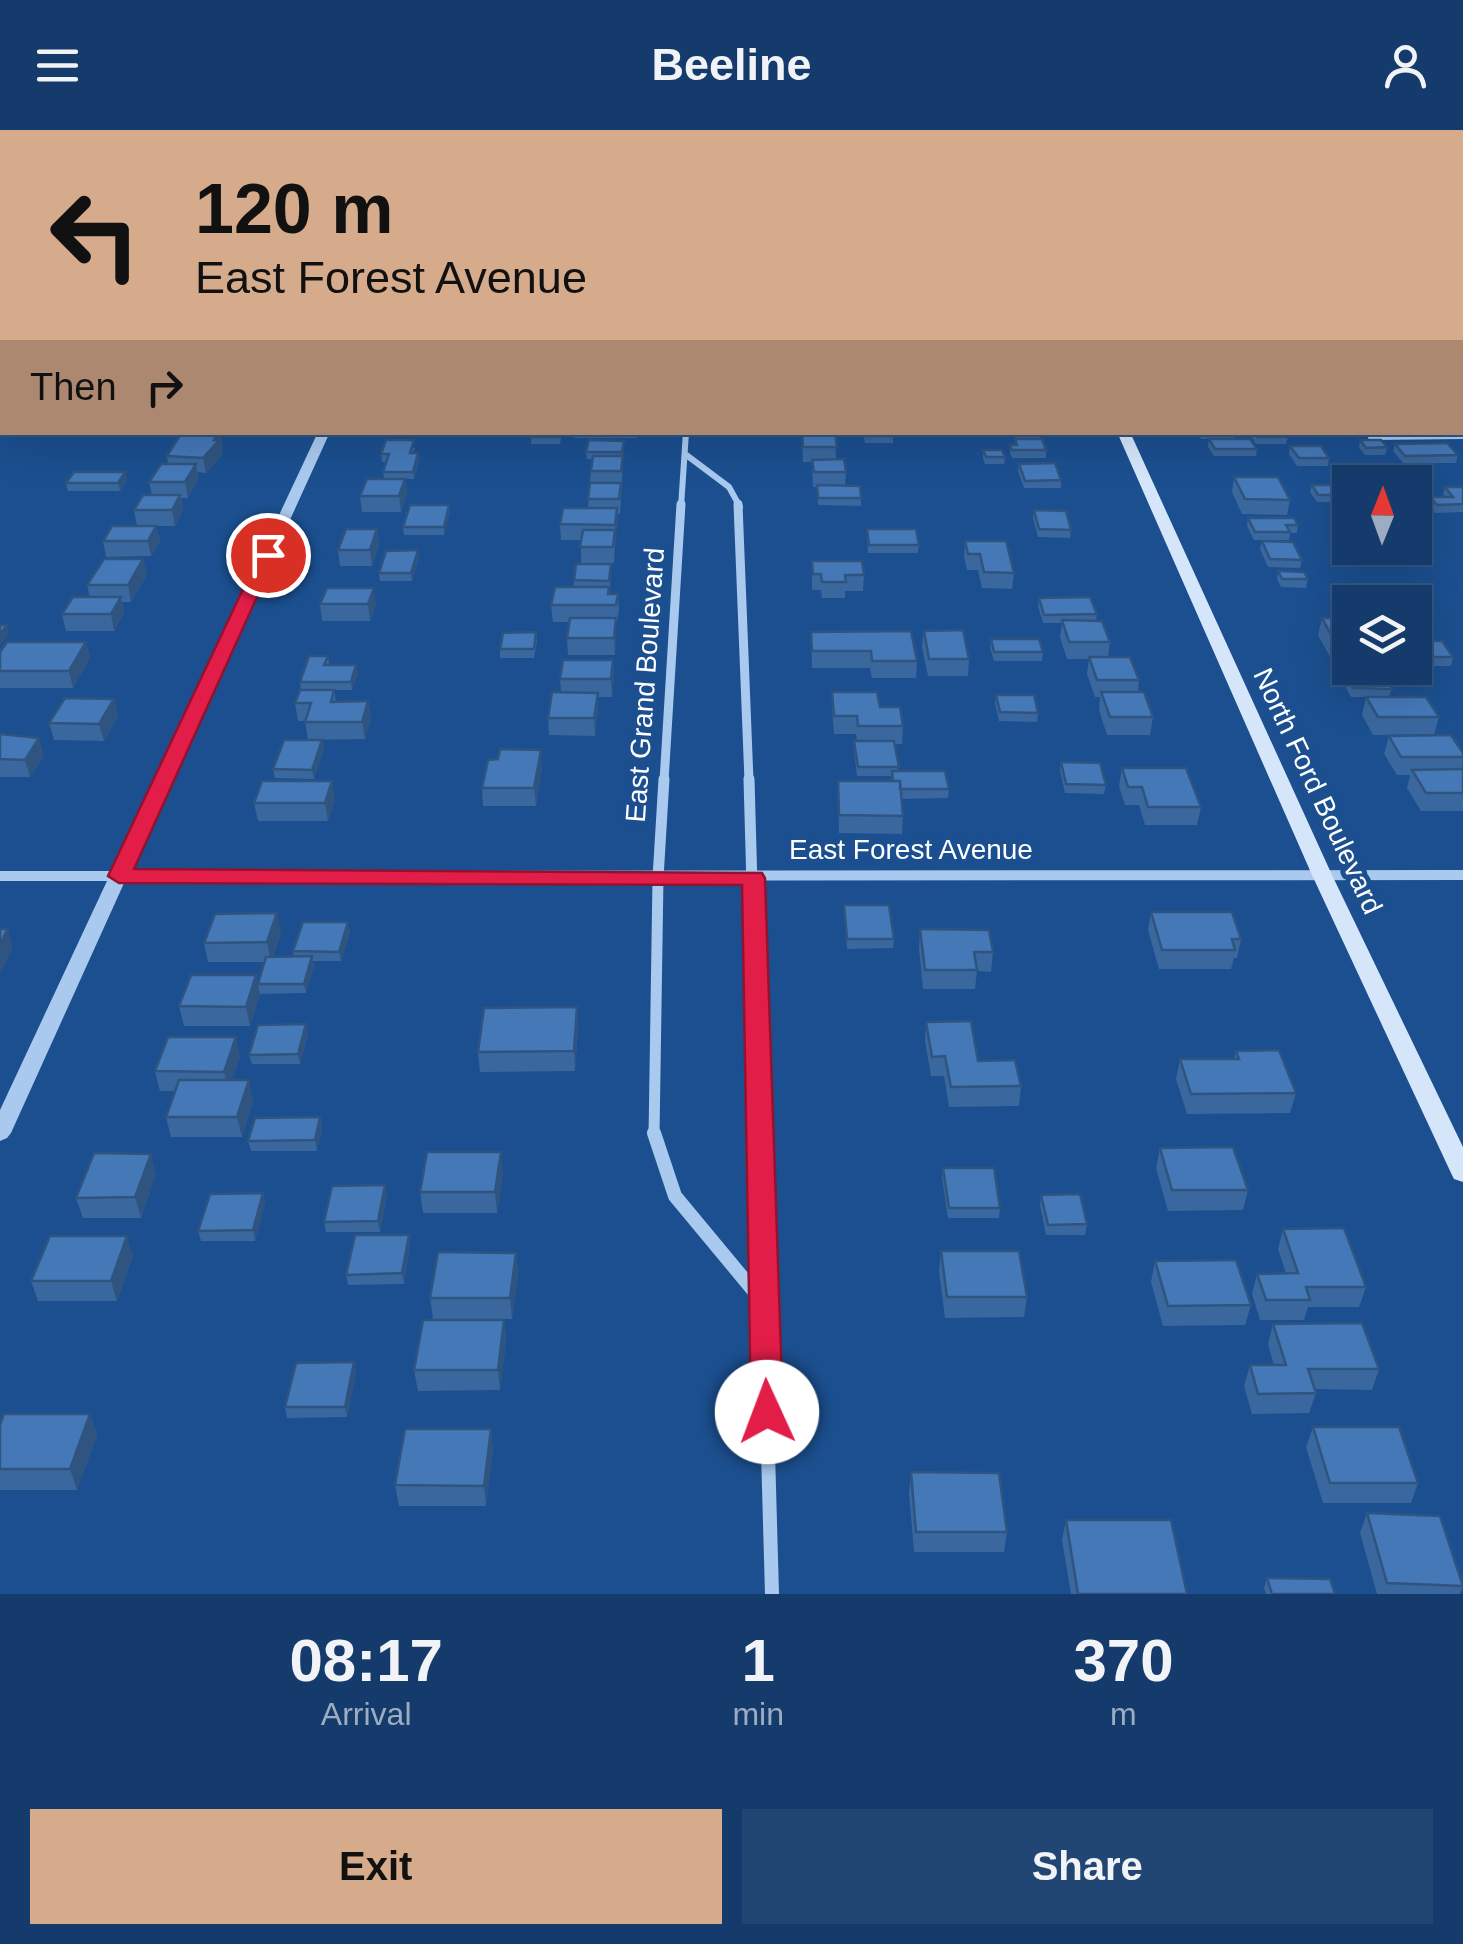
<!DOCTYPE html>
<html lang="en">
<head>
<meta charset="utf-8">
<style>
	:root { --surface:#143b6b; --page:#214673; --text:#f1f3f6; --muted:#9dadc1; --line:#33557e; --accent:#d6ab8b }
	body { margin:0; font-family:Arial,sans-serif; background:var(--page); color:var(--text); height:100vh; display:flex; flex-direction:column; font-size:38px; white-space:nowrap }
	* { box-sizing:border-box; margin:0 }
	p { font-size:32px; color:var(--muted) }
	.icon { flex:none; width:55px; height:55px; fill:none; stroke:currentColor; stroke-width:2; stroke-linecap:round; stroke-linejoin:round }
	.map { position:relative; height:1464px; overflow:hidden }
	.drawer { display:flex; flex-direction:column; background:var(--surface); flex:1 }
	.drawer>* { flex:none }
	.banner { position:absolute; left:0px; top:0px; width:1465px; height:305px; box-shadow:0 10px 40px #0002,0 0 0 2px var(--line); background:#d6ab8b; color:#111; overflow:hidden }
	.needle { width:65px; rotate:1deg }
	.tools { position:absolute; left:1332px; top:335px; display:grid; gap:20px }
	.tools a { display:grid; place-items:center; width:100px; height:100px; border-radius:0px; background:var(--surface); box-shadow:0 10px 40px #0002,0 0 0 2px var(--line); font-size:50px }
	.pin { position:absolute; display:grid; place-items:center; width:85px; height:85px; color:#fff; margin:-42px; border:5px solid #fff; border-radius:50%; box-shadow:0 2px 10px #0007 }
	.me { position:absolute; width:110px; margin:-55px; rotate:358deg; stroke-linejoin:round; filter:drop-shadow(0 0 8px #0008) }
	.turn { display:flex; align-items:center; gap:35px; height:210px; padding:0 30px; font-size:45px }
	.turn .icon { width:130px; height:130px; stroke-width:2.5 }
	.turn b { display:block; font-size:70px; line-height:85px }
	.then { display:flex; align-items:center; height:95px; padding:0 30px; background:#0003; gap:20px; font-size:38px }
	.eta { display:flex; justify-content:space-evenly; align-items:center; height:170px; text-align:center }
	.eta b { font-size:60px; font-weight:700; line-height:70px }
	.primary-button { display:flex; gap:20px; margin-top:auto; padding:20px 30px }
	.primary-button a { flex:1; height:115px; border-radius:0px; background:var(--accent); color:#111; font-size:40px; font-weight:700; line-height:115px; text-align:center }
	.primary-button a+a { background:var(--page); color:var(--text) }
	header { display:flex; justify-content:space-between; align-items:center; height:130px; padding:0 30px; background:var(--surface); font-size:45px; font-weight:700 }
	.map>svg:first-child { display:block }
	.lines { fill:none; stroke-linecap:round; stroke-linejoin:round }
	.minor-far3 { stroke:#a9c9ee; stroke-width:6 }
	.minor-far2 { stroke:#a9c9ee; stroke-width:9 }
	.minor-far1 { stroke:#a9c9ee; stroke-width:11 }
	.minor { stroke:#a9c9ee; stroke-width:14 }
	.tertiary { fill:#a9c9ee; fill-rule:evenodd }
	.secondary { fill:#d6e6fa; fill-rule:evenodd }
	.wall { fill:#3a679d }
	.shaded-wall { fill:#305480 }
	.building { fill:#4478b7; stroke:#305480; stroke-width:2.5 }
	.route { fill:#e11d48; stroke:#92132f; stroke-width:2.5 }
	.labels { text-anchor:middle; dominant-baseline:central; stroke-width:10; stroke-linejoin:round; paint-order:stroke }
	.street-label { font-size:28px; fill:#fff; stroke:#1b4f8f }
</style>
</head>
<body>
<header><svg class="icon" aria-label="menu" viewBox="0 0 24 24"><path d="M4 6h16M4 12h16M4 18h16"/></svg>Beeline<svg class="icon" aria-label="person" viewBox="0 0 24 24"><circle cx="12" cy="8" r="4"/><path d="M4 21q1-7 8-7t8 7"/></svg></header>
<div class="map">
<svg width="1463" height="1464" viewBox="0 0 1463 1464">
	<rect width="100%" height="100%" fill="#1b4f8f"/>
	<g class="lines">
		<path class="minor-far3" d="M1371 307 1463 306
			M685 324 729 357 740 377
			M681 377 686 302"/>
		<path class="minor-far2" d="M738 374 749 651
			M664 651 681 374"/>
		<path class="minor-far1" d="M749 649 759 1006
			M654 1006 658 748 664 649"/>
		<path class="minor" d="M654 1003 675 1066 763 1172
			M759 1003 772 1464"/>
		<path class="tertiary" d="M318 302H330L130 741 1463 740V750L125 751 11 1003 7 1008 0 1011V980L107 751H0V741H112Z"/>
		<path class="secondary" d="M990 0H998L999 2H991Z
			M0 84H2V90H0Z
			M1462 84H1463V90H1462Z
			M1117 302H1130L1332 745 1463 1017V1052L1454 1049 1451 1043 1312 745Z"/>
	</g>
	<path class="wall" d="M165 0H196L194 2H166Z
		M1086 0H1463V25L1462 2H1087Z
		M532 302H562L560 314H531Z
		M574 302H637V308H574Z
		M794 302H839V307H835L836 329 846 342 845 355 861 368V376L818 375V357H813L812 332H803L802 307H795Z
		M863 302H893V313H865Z
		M1014 302H1040V309L1046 320V328H1012L1010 322V315H1015Z
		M1198 302H1235L1234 309H1201Z
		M1285 302 1288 307 1286 314H1256L1249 303Z
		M223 304 221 307 222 325 206 343 197 342 198 349 188 368H181L183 380 175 396H137L134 380 152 365 149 352 168 334 167 326Z
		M1209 309 1257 319 1256 326H1214L1208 317Z
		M1360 310 1387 317 1385 325H1365L1359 317Z
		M624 311 621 368 620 384H617L614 433H581V410H561L560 394 588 378 592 329H587L586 322Z
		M1395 314 1458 325 1456 333H1403L1393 321Z
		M1290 316 1329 328 1328 336H1297L1289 324Z
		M415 318 413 323H418L419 331 414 349H405L407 364 401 382H362L360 366 384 349 383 342 386 332H382L381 324Z
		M983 320 1005 327 1004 334H985L983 328Z
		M1019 334 1061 350V358H1024L1018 341Z
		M1234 347 1290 370 1287 385 1242 384 1232 362Z
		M127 350 120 361H68L66 353Z
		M1312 355 1344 365 1343 372H1317L1310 362Z
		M1445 357H1463V382L1435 383 1429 375 1430 367H1445L1443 365Z
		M1034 380 1071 400 1070 408 1038 407 1033 388Z
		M450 382 444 405H404L403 397Z
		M1248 388 1298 395 1297 403H1290L1289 410H1254L1247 396Z
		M156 396 160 412 151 426 106 427 103 411Z
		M377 399 379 415 372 436H340L338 420Z
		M867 399 919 415 918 423H868Z
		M965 411 1014 443 1012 459 982 458 978 440H967L964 427Z
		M1262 411 1302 430 1300 438 1268 437 1260 419Z
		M419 428 412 451H380L379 443Z
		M143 429 147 445 131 472H122L124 484 114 501H66L62 484 90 467 87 455Z
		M812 431 864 445 863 461H845V468H822L821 460H812Z
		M611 434 610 464H618L619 480 617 492H616L615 525H568L567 508 570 492H553L551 475 574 457V450Z
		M1278 441 1308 449 1306 458 1281 457 1277 449Z
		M1039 468 1097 484 1096 491 1110 512 1108 527 1139 550 1138 562 1153 587 1150 605H1107L1099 580 1100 567H1095L1087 544 1089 529H1067L1060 507 1062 493H1043L1038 476Z
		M320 474H376L370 491H322Z
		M1322 488H1350V534H1334L1318 505Z
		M924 501 969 529 968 546H928L922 517Z
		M536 502 537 511 534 528H500V519Z
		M811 502 917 531 916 548H872L870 538H812Z
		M991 509 1043 522 1042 531H994L990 518Z
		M1415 510 1453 527 1451 536H1419L1415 529Z
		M86 512 90 528 73 558H0V522Z
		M328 526 329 535H356L358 543 352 560H334L336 572 368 571 371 589 365 609 308 610 305 591H298L295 573 301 560 300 552Z
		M613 530 614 547 612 567H598V580L595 606 549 605 548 588 561 562 560 549Z
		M1341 536 1392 559 1389 567 1439 587 1434 604 1373 605 1362 585 1366 567H1376H1351L1339 545Z
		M832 562 880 577 903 596 902 614H895L898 641 949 659 948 668 901 669 903 686 902 704 839 703 838 651H891V646H857L854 620V611H857L856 604H834L832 579Z
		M996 565 1038 583 1037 592 999 591 995 573Z
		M114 569 118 586 104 611 54 610 49 593Z
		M0 604 44 626 30 647H0Z
		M1389 606 1463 623 1462 639H1463V681H1421L1407 658 1410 645H1397L1384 624Z
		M322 610 324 619 314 649 275 648 273 639Z
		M1061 632 1106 655 1104 664 1065 663 1060 641Z
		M542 637 536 676H483L482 658Z
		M1122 638 1201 677 1197 695H1145L1139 675H1125L1119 656Z
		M335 669 328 691H258L254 673Z
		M844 775 894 809 893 818 847 819Z
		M1151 782 1241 809 1237 828H1234L1231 839H1159L1148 800Z
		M920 799 993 822 991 842 977 841 975 859H923L919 818Z
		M281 802 273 827H294L293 821 350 802 341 831H313L314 836 306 863 260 864 250 896H184L179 876 256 845 258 853 265 832H208L204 813Z
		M577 877 578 897 575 941 480 942 478 922Z
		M926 892 978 931 1021 956 1019 976 949 977 944 946H931L925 911Z
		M306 894 308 904 300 934H252L249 925Z
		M1236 921 1296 963 1290 983 1187 984 1176 949 1180 929H1234Z
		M240 926 232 950 253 970 242 1007H171L166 987 175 961H160L155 941Z
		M320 987 322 997 317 1021H251L248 1011Z
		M1160 1018 1248 1060 1243 1080 1168 1081 1156 1038Z
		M943 1038 1000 1078 999 1088H948L942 1048Z
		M503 1042 497 1083H423L420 1062Z
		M156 1044 141 1088H83L76 1068Z
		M263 1063 265 1073 255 1111H201L198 1101Z
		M387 1065 380 1102H326L324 1092Z
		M1041 1065 1087 1094 1085 1105H1046L1040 1075Z
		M1283 1099 1366 1157 1359 1177H1308L1304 1190H1260L1252 1164 1257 1144 1286 1143 1278 1119Z
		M410 1115 404 1154 348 1155 346 1145Z
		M941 1121 1027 1167 1024 1187 945 1188 939 1141Z
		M516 1123 518 1143 512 1189H433L430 1168Z
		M133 1126 117 1171H38L31 1151Z
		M1155 1131 1251 1175 1245 1195 1163 1196 1151 1152Z
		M504 1190 506 1210 500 1260 418 1261 414 1240Z
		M1273 1194 1379 1239 1372 1260 1314 1259 1316 1263 1309 1283 1252 1284 1244 1256 1250 1235H1274L1268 1214Z
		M354 1232 356 1242 347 1287 287 1288 285 1277Z
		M90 1284 97 1305 77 1360H0V1295Z
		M1313 1297 1418 1353 1411 1373H1323L1306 1317Z
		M493 1319 486 1376H399L395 1355Z
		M911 1342 1007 1402 1004 1422H914L909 1363Z
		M1367 1383 1463 1455 1460 1464H1377L1360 1403Z
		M1066 1390 1187 1464H1071L1062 1410Z
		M1267 1448 1335 1464H1266L1264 1458Z"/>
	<path class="shaded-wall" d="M213 302H223L221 307 222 325 206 343 203 328Z
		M624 311V318L622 356V322Z
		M418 323 419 331 414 349 413 342Z
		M196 334 198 349 188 368 185 352Z
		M125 342 127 350 120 361 118 353Z
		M405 349 407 364 401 382 399 366Z
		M180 365 183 380 175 396 172 380Z
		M449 375 450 382 444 405V397Z
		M617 378 618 393 615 410V395Z
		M156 396 160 412 151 426 148 411Z
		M377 399 379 415 372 436 370 420Z
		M418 420 419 428 412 451 411 443Z
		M143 429 147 445 131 472 128 455Z
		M374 458 376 474 370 491 368 474Z
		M121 467 124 484 114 501 111 484Z
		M616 488V504L615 525 614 508Z
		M7 495 9 503 0 516V504Z
		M86 512 90 528 73 558 69 541Z
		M613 530 614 547 612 567 611 549Z
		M356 535 358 543 352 560 351 552Z
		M598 563V580L595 606 594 588Z
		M114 569 118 586 104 611 99 594Z
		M368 571 371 589 365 609 362 592Z
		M39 608 44 626 30 647 25 630Z
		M322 610 324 619 314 649 312 640Z
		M541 620 542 637 536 676 534 658Z
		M332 651 335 669 328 691 325 673Z
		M277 783 281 802 271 832 267 812Z
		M348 792 350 802 341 831 339 822Z
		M8 799 13 818 0 845V814Z
		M312 826 314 836 306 863 304 854Z
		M256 845 260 864 250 896 246 877Z
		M577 877 578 897 575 941 574 921Z
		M306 894 308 904 300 934 298 924Z
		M236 907 240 926 228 962 224 942Z
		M249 950 253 970 242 1007 237 987Z
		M320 987 322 997 317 1021 315 1010Z
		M501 1022 503 1042 497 1083 495 1062Z
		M151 1024 156 1044 141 1088 135 1067Z
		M385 1055 387 1065 380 1102 378 1091Z
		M263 1063 265 1073 255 1111 253 1100Z
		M409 1105 410 1115 404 1154 402 1143Z
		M127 1106 133 1126 117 1171 111 1151Z
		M516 1123 518 1143 512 1189 510 1168Z
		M504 1190 506 1210 500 1260 498 1240Z
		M354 1232 356 1242 347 1287 345 1277Z
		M90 1284 97 1305 77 1360 70 1339Z
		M491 1299 493 1319 486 1376 484 1356Z"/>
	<path class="building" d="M1101 0H1463V5L1462 2H1146Z
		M182 302H219L214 310H219L203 328 167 326Z
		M532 302H561L560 307H531Z
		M802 302H835L837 317H803Z
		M865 302H893L894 306H865Z
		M1016 302H1040V305L1016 304Z
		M1255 302H1285L1288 307H1258Z
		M1015 309H1042L1046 320H1012L1010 315H1017Z
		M1209 309H1250L1257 319H1215Z
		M386 310H414L410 323H418L413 342H383L389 324H381Z
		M589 310 624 311 622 322H586Z
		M1360 310H1381L1387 317 1366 318Z
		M1447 313 1458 325 1405 326 1395 314Z
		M1290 316H1321L1329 328H1299Z
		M983 320H1002L1005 327H986Z
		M593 326H623L621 341H591Z
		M844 329 846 342H814L812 330Z
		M1055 333 1061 350 1025 351 1019 334Z
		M161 334H196L185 352H149Z
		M74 342H125L118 353H66Z
		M1234 347H1278L1290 370 1245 369Z
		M367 349H405L399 366H360Z
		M590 353H621L619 369H588Z
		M817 355 860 356 861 368H818Z
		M1312 355H1338L1344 365H1318Z
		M1445 357H1463V374L1437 375 1430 367H1453Z
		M143 365H180L172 380H134Z
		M410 375H449L444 397H403Z
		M563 378H617L615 395 560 394Z
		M1034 380 1066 381 1071 400 1039 399Z
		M1248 388H1294L1298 395H1286L1290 402H1255Z
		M112 396H156L148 411H103Z
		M346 399H377L370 420H338Z
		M867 399H916L919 415H869Z
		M583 400H615L613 417H580Z
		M965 411H1006L1014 443 984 442 980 424H968Z
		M1262 411 1293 412 1302 430 1270 429Z
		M418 420 411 443H379L386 421Z
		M104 429H143L128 455H87Z
		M812 431H862L864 445H845L846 452H822L821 444H813Z
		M576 434H611L609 451 574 450Z
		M1278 441 1304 442 1308 449H1282Z
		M555 457H609L608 464H618L616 475H551Z
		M327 458H374L368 474H320Z
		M73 467H121L111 484H62Z
		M1090 467 1097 484 1044 485 1039 468Z
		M570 488H616L614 508H567Z
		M1322 488H1350V517H1338Z
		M1062 490 1102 491 1110 512H1069Z
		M0 495H7L0 504Z
		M963 500 969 529H929L924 501Z
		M911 501 917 531H872L871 521H812L811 502Z
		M536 502 534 519H500L503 503Z
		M991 509H1039L1043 522H994Z
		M1415 510 1442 511 1453 527H1421L1415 517Z
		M7 512H86L69 541H0V522Z
		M309 526H328L324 535H356L351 552H300Z
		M1089 527H1130L1139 550H1097Z
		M563 530H613L611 549H560Z
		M1341 536 1380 538 1392 559 1353 558Z
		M300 560H334L331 572 368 571 362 592H305L311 573H295Z
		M552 562 598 563 594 588H548Z
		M832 562H877L880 577H900L903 596H858L857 586H834Z
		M1101 562H1144L1153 587H1110Z
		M996 565H1034L1038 583 1000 582Z
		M1366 567H1426L1439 587H1378Z
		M65 568 114 569 99 594 49 593Z
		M0 604 39 608 25 630 0 629Z
		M1451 605 1463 623V627H1401L1389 606Z
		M284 610H322L312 640 273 639Z
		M854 611H894L899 637H858Z
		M500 619 541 620 534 658H482L488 630 498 629Z
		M1061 632 1100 633 1106 655 1066 654Z
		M1122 638H1186L1201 677H1148L1142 657H1128Z
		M1463 639V663H1426L1412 640Z
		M892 641H945L949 659H900V651H893Z
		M262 651H332L325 673H254Z
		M838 651H900L903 686 839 685Z
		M844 775H889L894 809H847Z
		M1151 782H1232L1241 809H1232L1235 820H1162Z
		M277 783 267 812 204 813 215 784Z
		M303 792H348L339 822 293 821Z
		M0 799H8L0 814Z
		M920 799 989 800 993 822H974L977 840H925Z
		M312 826 304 854H258L266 827Z
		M191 845H256L246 877 179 876Z
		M577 877 574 921 478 922 484 878Z
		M971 891 978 931 1015 930 1021 956 951 957 945 926 932 927 926 892Z
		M306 894 298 924 249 925 258 895Z
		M168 907H236L224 942 155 941Z
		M1279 920 1296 963 1191 964 1180 929H1239L1236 921Z
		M179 950H249L237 987H166Z
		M320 987 315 1010 248 1011 255 988Z
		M1233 1017 1248 1060H1172L1160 1018Z
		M427 1022H501L495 1062H420Z
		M94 1023 151 1024 135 1067 76 1068Z
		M943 1038H994L1000 1078H949Z
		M385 1055 378 1091 324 1092 332 1056Z
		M263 1063 253 1100 198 1101 210 1064Z
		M1080 1064 1087 1094 1048 1095 1041 1065Z
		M1344 1098 1366 1157H1306L1310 1170H1266L1257 1144 1298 1143 1283 1099Z
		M355 1105H409L402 1143 346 1145Z
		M50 1106H127L111 1151H31Z
		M941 1121H1019L1027 1167H947Z
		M438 1122 516 1123 510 1168H430Z
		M1236 1130 1251 1175 1168 1176 1155 1131Z
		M423 1190H504L498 1240H414Z
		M1362 1193 1379 1239H1308L1316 1263 1258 1264 1250 1235H1286L1273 1194Z
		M354 1232 345 1277H285L296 1233Z
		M4 1284H90L70 1339H0V1295Z
		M1313 1297H1399L1418 1353H1330Z
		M405 1299H491L484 1356 395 1355Z
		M911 1342 999 1343 1007 1402H916Z
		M1367 1383 1440 1386 1463 1456 1387 1453Z
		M1066 1390H1171L1187 1464H1078Z
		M1267 1448 1330 1449 1335 1464H1272Z"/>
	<path class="route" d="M268 420 276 425 134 739 762 743 765 748 783 1282 778 1291 767 1295 756 1291 751 1282 742 755 119 753 108 746 259 425Z"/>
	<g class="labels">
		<g class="street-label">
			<text transform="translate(645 555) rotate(-86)">East Grand Boulevard</text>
			<text transform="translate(1318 661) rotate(65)">North Ford Boulevard</text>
			<text x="911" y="719">East Forest Avenue</text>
		</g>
	</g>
</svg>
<div class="tools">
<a><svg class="needle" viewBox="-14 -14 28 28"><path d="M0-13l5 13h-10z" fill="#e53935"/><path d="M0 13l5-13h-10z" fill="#9dadc1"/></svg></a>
<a><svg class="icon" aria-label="layers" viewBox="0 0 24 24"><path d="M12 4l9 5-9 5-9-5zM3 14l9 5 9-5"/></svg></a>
</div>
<div class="pin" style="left:268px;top:425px;background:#d93025"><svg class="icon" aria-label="arrive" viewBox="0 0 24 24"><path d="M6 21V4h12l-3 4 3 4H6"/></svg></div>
<svg class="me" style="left:767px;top:1282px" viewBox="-20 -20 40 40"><circle r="19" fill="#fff"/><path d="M0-13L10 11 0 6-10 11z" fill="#e11d48"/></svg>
<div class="banner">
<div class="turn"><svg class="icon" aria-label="left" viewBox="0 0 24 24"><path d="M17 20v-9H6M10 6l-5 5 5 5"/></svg><div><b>120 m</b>East Forest Avenue</div></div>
<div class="then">Then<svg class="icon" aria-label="right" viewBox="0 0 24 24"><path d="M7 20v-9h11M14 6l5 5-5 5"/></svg></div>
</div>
</div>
<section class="drawer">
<div class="eta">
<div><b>08:17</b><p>Arrival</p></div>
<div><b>1</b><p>min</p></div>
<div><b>370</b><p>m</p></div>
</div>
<div class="primary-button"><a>Exit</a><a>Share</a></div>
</section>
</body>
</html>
